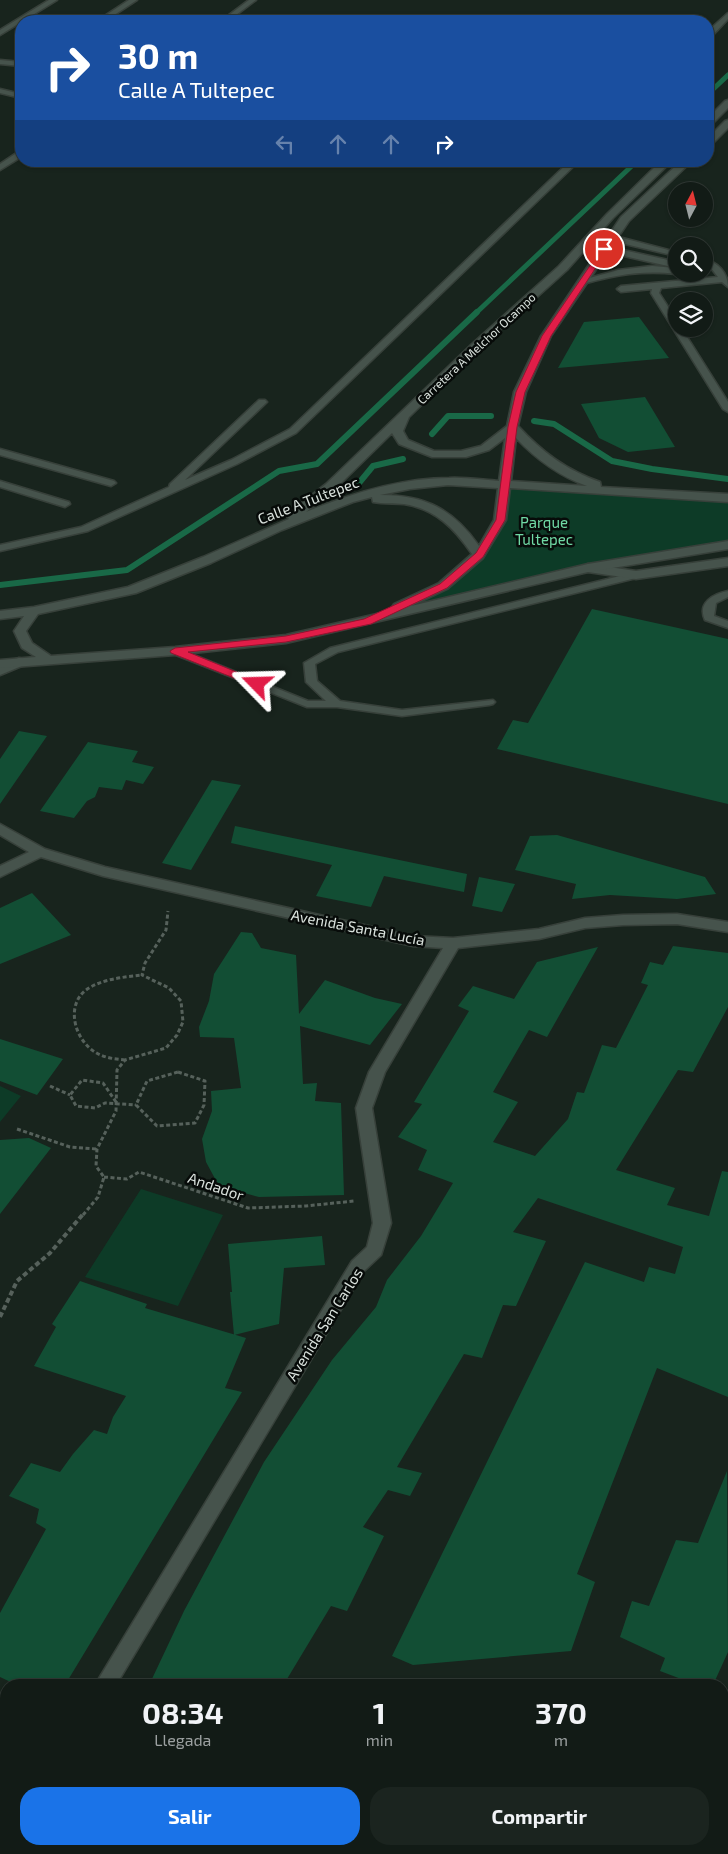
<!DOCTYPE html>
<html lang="es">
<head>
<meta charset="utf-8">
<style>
	:root { --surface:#121b16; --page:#1b241f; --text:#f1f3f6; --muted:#9ca1a1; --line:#313935; --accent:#1a73e8 }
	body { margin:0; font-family:"Exo 2",sans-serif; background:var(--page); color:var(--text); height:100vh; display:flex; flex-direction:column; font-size:19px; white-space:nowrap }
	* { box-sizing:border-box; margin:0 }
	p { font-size:16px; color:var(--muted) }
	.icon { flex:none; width:28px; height:28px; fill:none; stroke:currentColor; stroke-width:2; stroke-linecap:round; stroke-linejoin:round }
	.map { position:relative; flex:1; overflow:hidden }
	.details { position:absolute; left:0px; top:1679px; width:729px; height:176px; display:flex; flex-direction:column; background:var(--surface); border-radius:20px 20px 0 0; box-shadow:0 1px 4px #0004,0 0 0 1px var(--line) }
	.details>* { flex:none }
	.hud { position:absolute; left:15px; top:15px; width:699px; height:152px; border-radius:20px; box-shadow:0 1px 4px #0004,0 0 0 1px var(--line); background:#1a4fa0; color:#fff; overflow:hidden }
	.needle { width:32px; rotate:7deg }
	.buttons { position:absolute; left:668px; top:182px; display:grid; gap:10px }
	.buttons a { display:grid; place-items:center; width:45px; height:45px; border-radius:50%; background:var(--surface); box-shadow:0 1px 4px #0004,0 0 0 1px var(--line); font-size:25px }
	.pin { position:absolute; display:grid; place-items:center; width:42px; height:42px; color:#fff; margin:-21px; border:2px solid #fff; border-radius:50%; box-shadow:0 1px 5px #0007 }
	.me { position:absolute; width:55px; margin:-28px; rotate:292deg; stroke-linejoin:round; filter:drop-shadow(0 0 4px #0008) }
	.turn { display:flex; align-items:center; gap:18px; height:105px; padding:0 20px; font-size:22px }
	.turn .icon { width:65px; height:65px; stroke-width:2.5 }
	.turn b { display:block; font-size:35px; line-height:42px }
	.lanes { display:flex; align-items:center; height:48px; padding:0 20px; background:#0003; justify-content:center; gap:25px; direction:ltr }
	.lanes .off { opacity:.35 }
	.eta { display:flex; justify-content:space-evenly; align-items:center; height:85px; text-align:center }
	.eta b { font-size:30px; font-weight:700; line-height:35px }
	.button { display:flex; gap:10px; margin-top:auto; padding:10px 20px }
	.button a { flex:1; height:58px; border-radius:20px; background:var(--accent); color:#fff; font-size:20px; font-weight:700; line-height:58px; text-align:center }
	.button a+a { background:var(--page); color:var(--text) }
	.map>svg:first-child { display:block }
	.green { fill:#0d3b27 }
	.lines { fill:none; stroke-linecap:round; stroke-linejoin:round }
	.stream-far1 { stroke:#196947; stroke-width:5 }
	.stream { stroke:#196947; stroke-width:6 }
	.building { fill:#124e34 }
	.service-casing { stroke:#37403a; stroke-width:3 }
	.minor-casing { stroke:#37403a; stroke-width:3 }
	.tertiary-casing { stroke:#37403a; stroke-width:3 }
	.secondary-casing { stroke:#37403a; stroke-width:3 }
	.path-far1 { stroke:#56615b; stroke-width:3; stroke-dasharray:4 2.5; stroke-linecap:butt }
	.path { stroke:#56615b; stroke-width:4; stroke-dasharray:5 3; stroke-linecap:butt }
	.service { fill:#46534c; fill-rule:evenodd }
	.minor { fill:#46534c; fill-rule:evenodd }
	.tertiary { fill:#46534c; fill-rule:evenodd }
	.secondary { fill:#46534c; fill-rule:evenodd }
	.route { fill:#e11d48; stroke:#92132f }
	.labels { text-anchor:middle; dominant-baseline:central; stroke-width:5; stroke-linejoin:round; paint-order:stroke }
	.far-street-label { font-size:12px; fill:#dae2dd; stroke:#070b09 }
	.street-label { font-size:15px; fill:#dae2dd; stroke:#070b09 }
	.park-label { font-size:15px; fill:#70d9a5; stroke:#070b09 }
</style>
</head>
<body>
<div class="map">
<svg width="728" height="1854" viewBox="0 0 728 1854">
	<rect width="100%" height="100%" fill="#18241d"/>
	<path class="green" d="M506 485 728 498V546L544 575 370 620 443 586 477 560 500 520Z
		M0 1086 21 1096 0 1122Z
		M141 1189 223 1215 178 1306 85 1277Z"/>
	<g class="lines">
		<path class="stream-far1" d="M708 94 728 75
			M476 313 637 161"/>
		<path class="stream" d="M534 421 554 424 612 461 652 469 728 479
			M432 434 448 416H491
			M359 483 373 466 403 459
			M0 585 127 570 279 471 317 464 477 312"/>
	</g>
	<path class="building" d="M639 317 669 358 558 368 584 322Z
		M645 397 675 447 628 452 599 438 581 404Z
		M592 609 728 639V804L497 749 513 720 528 723Z
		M19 731 47 736 0 804V759Z
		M88 742 138 751 132 762 154 767 143 784 126 780 122 790 99 787 95 797 87 801 74 818 40 811Z
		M212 780 241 785 191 870 162 863Z
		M235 826 467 874 464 892 384 876 371 907 316 896 332 865 231 843Z
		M557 835 705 877 716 894 677 899 610 895 572 899 576 884 515 870 530 836Z
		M479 877 515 884 502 912 472 906Z
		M32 893 71 935 0 964V908Z
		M241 932 252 933 261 948 296 955 299 1014 325 980 375 998 402 1004 370 1045 300 1026 303 1084 317 1083 315 1101 341 1103 344 1195 259 1197 219 1186 206 1162 202 1139 212 1111 211 1091 241 1088 234 1038 200 1037 199 1027 209 1001 214 974Z
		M673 946 728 953V1007L693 1072 678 1070 616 1170 675 1188 667 1205 709 1216 722 1171 728 1172V1397L657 1368 577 1574 595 1582 571 1651 413 1665 392 1656 585 1262 644 1282 649 1267 675 1274 683 1247 538 1198 513 1232 546 1241 516 1306 503 1305 482 1358 464 1354 397 1467 422 1473 410 1496 388 1490 363 1527 384 1536 347 1611 331 1606 284 1684 151 1681 184 1611 264 1462 332 1360 376 1307 387 1280 421 1236 453 1183 418 1170 427 1150 398 1137 422 1104 414 1102 469 1011 458 1006 473 986 514 999 537 962 598 947 547 1037 529 1030 493 1092 518 1102 493 1142 535 1156 568 1119 577 1092 584 1093 602 1045 616 1048 648 985 641 983 650 962 663 965Z
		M0 1039 63 1059 37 1095 0 1081Z
		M29 1138 51 1148 0 1214V1140Z
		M322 1236 325 1265 284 1268 279 1324 234 1335 230 1292H232L228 1244Z
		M80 1281 147 1304 145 1308 246 1338 225 1388 242 1392 65 1685H17L0 1677V1613L46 1529 36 1523 39 1509 9 1496 31 1463 60 1472 73 1454 94 1430 107 1434 113 1417 126 1396 34 1366 56 1327 52 1324Z
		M727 1471 728 1652 713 1685H697L660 1671 665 1658 620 1637 632 1601 649 1606 676 1540 698 1543Z"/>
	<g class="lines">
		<g class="service-casing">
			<path id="service" d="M49 0H57L0 35V30Z
				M129 0H137L105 21H97Z
				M249 0H256L228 21H221Z
				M728 13V19L711 37H708V31Z
				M0 60 21 62V66L0 64Z
				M0 89 21 94V98L0 93Z
				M18 152H21V157L0 170V164Z
				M570 161H579L296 433 237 464 88 531 0 551V545L81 527 169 487 170 484 259 400H265L267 402 185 480 231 460 290 429Z
				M611 235 676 252V256L608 240 607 238Z
				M605 246 668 260 672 263 668 266 602 251 601 249Z
				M704 259C717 262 728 272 728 287L722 282 661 288 659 293 676 319V329H682L728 402V412L723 409 651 293 652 289 621 292 617 289 621 286 718 277 711 268 704 264Z
				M652 266 676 268V274C643 270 615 275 583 284L579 281 618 270Z
				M0 449 114 481 116 483 111 486 0 455Z
				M0 481 69 502 70 504 65 507 0 487Z
				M636 572 640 573 641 575 640 577 338 652 315 664 317 681 340 701 402 710 493 700 495 702 493 704 489 705 402 716 337 707H307L171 653 170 651 175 648 179 649 308 701H326L306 682 304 663 330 648Z
				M728 591V597L716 603 714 616 728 621V628L705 620C697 603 713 594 728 591Z"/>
		</g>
		<g class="minor-casing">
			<path id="minor" d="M728 558V566L636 579 588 572 582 568 588 564 636 571Z"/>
		</g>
		<g class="tertiary-casing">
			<path id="tertiary" d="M19 658 24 659 26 662 24 665 0 675V666Z
				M0 824 45 849 105 867 413 936 453 938 539 929 585 918 623 915 677 914 728 922V932L677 924 623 925 585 928 539 939 458 948 385 1072 372 1108 391 1223 381 1255 364 1271 116 1685H95L352 1261 367 1247 373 1223 356 1108 369 1072 443 948 413 946 103 876 41 857 0 877V866L29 852 0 835Z
				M0 1725H6V1745H0Z
				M722 1733 728 1734V1754L722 1753Z"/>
		</g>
		<g class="secondary-casing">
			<path id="secondary" d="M728 100V108L711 125 708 126V118L725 101Z
				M728 120V128L711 145 708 146V138L725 121Z
				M661 161H672L613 218 567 270 480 348 409 417 403 431 408 440 434 451H461L481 446 507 426 514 392 541 336 621 217 681 161H692L629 221 551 336 526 392 518 426C542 452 566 470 600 482L601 487 728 494V502L510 488 506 520 483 558 447 589 411 606 588 564 728 541V549L588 572 286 643 175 655 0 668V660L36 657 22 648 14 631 24 616 0 619V611L34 607 128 587 203 557 289 519 287 516 289 513 326 484 472 344 559 266 607 214ZM392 433 399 444 432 457H466L489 450 505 438 499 481C483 480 465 477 449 478 400 478 350 494 306 512L334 490ZM516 438C537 460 559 476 587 486L511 481ZM448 485 498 488 494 520 479 546C453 509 425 495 380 495L410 489ZM372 497 373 502C383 504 394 503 404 504 436 509 455 529 472 554L439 583 394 604 392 607 394 610 286 635 175 647 51 656 32 643 26 631 38 614 136 593 211 563 282 530 353 502Z"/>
		</g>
		<path class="path-far1" d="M125 1060C115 1059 104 1058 95 1052 75 1040 65 1006 86 990 101 979 124 977 142 975
			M178 1072 205 1081 204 1105 195 1123 157 1126 136 1105 147 1081Z
			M50 1086 70 1095
			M116 1102 103 1083 82 1080 70 1095 76 1106 95 1108 105 1103 136 1105
			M17 1129 70 1147 97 1149
			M104 1177 127 1179 139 1172 248 1208 306 1206 354 1201
			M83 1215 98 1197 104 1177 96 1166 97 1149 116 1111 117 1070 125 1060 166 1048 177 1035 183 1022 181 1001 169 988 142 975 145 963 166 930 168 911"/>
		<path class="path" d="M0 1317 17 1281 50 1253 84 1213"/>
		<use href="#service" class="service"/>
		<use href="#minor" class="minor"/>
		<use href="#tertiary" class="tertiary"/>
		<use href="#secondary" class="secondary"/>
	</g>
	<path class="route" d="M602 248 608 249 551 336 525 392 517 427 505 520 483 557 447 588 371 624 286 642 188 652 261 682V686H254L171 653 170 651 175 648 286 636 364 619 440 584 476 553 496 520 508 427 516 392 542 336Z"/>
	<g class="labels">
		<g class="far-street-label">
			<text transform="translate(476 348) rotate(-43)">Carretera A Melchor Ocampo</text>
		</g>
		<g class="street-label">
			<text transform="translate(308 500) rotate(-21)">Calle A Tultepec</text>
			<text transform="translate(358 927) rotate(11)">Avenida Santa Lucía</text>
			<text transform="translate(216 1186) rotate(19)">Andador</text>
			<text transform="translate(324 1324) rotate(-58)">Avenida San Carlos</text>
		</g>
		<g class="park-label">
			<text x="544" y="522">Parque<tspan x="544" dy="17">Tultepec</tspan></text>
		</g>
	</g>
</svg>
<div class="buttons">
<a><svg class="needle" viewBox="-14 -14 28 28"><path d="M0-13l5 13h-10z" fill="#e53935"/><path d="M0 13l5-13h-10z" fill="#9ca1a1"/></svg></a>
<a><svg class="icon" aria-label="search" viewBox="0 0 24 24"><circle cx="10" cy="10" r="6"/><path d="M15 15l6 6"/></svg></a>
<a><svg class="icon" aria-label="layers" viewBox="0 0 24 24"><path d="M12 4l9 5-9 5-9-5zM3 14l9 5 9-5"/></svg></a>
</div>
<div class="pin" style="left:604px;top:249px;background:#d93025"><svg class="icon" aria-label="arrive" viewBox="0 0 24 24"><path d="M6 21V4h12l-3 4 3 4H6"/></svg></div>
<svg class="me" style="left:257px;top:684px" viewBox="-20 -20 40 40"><path d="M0-17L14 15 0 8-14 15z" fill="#e11d48" stroke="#fff" stroke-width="4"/></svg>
<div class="hud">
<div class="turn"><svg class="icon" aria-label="right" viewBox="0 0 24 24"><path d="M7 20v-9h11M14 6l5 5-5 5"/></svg><div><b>30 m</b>Calle A Tultepec</div></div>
<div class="lanes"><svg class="icon off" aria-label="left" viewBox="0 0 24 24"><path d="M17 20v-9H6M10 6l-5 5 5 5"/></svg><svg class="icon off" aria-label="ahead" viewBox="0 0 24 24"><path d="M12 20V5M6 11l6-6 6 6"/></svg><svg class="icon off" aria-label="ahead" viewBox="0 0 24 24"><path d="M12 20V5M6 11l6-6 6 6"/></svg><svg class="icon" aria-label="right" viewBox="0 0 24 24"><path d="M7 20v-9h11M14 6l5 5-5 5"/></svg></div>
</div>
<section class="details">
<div class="eta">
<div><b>08:34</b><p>Llegada</p></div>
<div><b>1</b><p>min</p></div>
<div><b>370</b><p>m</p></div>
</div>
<div class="button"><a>Salir</a><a>Compartir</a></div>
</section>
</div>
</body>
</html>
